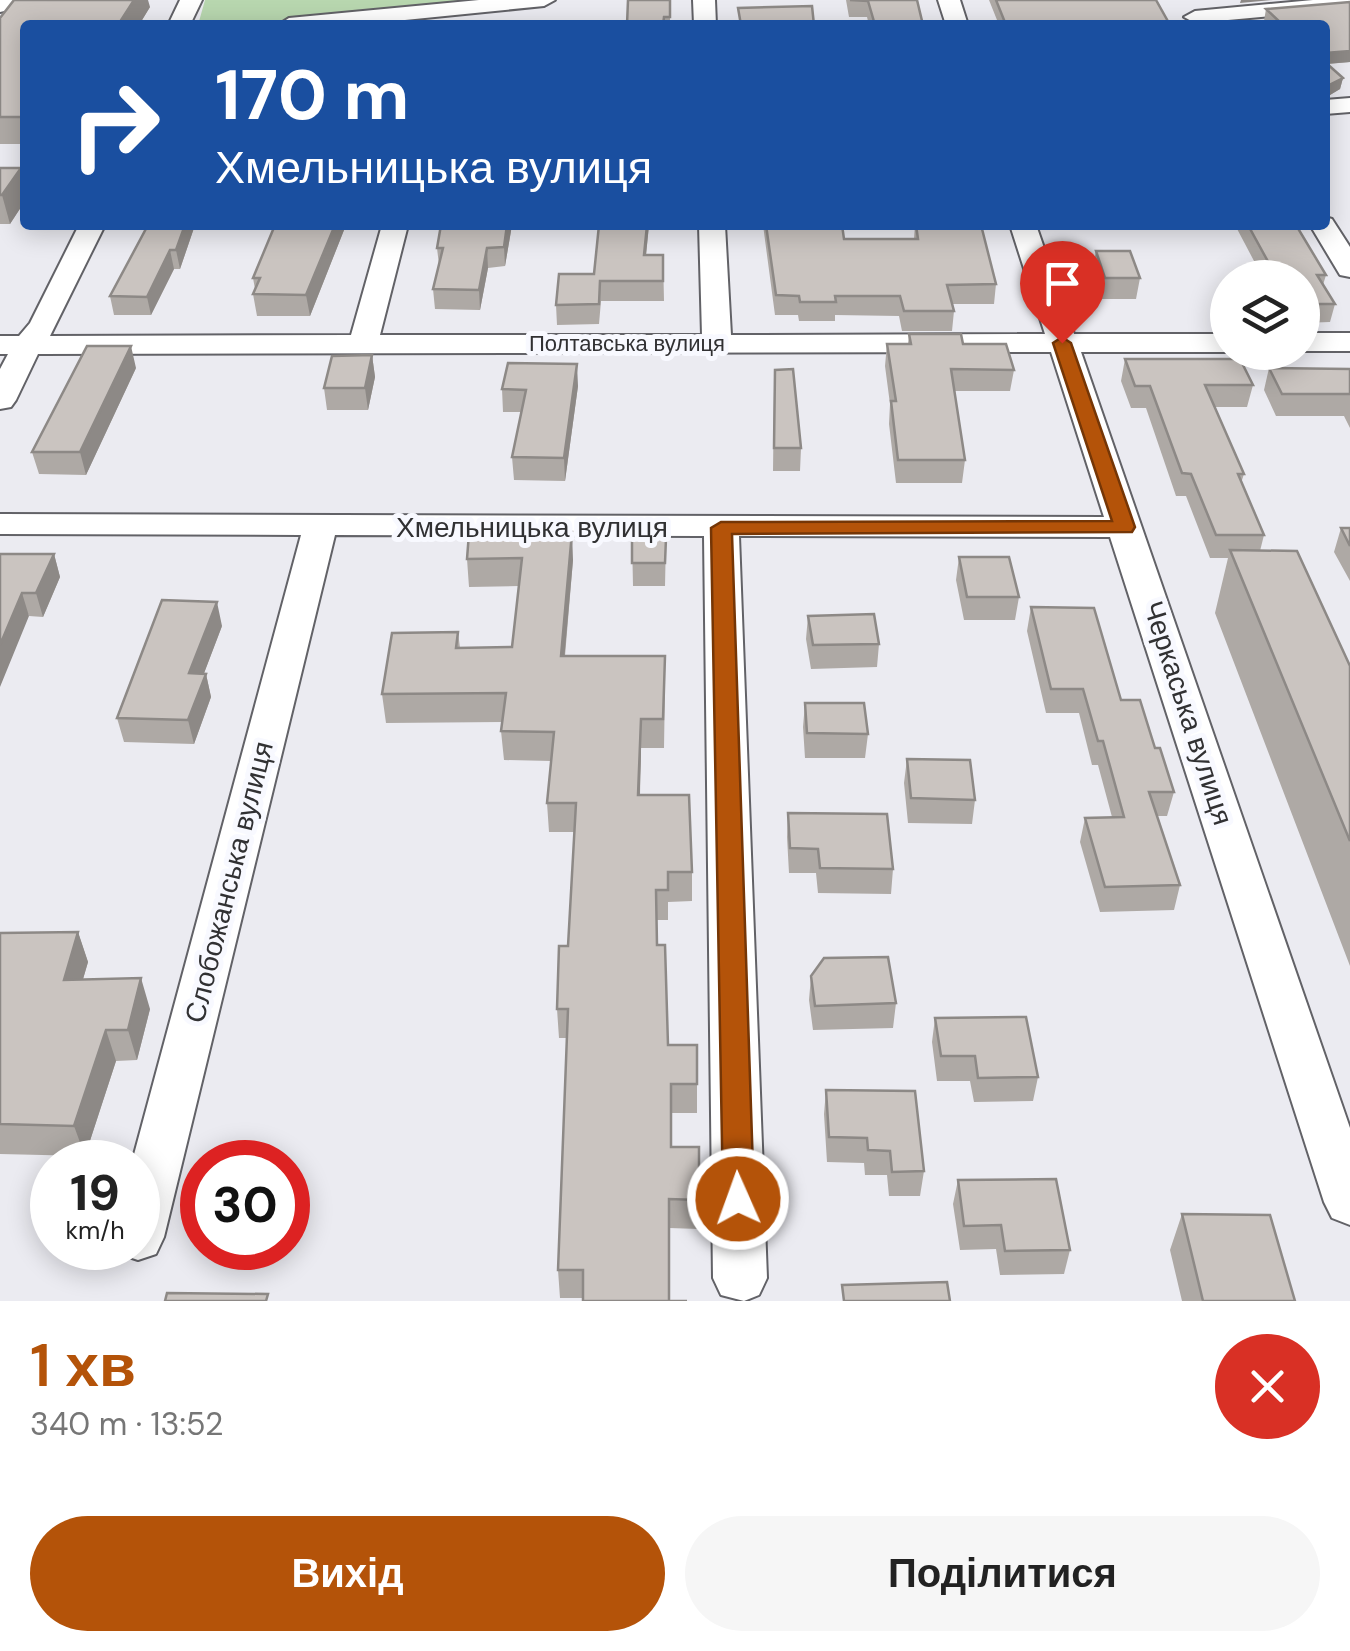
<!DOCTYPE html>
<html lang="uk">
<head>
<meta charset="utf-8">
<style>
	:root { --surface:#fff; --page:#f6f6f6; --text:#222; --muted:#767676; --accent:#b45309 }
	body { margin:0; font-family:"DM Sans",sans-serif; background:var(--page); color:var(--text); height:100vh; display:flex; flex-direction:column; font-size:38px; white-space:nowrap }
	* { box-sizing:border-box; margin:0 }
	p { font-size:32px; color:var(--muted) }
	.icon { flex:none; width:55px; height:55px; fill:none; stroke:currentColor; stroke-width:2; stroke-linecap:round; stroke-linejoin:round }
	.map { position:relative; height:1301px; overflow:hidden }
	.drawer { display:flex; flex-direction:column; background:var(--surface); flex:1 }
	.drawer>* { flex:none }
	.guide { position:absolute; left:20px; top:20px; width:1310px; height:210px; border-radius:10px; box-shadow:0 5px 25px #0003; background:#1a4fa0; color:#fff; overflow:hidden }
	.fabs { position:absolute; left:1210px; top:260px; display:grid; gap:20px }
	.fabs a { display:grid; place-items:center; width:110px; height:110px; border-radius:50%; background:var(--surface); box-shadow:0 5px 25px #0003; font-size:50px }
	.speed { position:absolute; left:30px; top:1140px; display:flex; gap:20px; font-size:50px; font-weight:700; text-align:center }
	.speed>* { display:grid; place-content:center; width:130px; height:130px; border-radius:50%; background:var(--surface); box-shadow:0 5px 25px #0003; line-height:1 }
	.speed small { font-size:25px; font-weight:400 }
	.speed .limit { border:15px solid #d22; background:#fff; color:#111 }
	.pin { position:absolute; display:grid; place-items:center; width:85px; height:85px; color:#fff; margin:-102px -42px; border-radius:50% 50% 50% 0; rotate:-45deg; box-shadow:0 0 10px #0007 }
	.pin .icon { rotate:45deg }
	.me { position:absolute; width:110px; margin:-55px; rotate:358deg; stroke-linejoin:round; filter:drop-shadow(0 0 8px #0008) }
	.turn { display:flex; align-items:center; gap:35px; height:210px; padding:0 30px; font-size:45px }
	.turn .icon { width:130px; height:130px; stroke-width:2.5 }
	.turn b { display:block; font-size:70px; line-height:85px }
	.round { display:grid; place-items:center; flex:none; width:105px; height:105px; border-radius:52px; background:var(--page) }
	.overview { display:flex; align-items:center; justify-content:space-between; height:170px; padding:0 30px }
	h1 { font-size:60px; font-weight:600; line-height:75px; color:var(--accent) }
	.primary-button { display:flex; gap:20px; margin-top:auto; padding:20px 30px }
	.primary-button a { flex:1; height:115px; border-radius:60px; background:var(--accent); color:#fff; font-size:40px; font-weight:600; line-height:115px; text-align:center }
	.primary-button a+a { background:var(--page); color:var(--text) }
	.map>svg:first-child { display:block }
	.green { fill:#b8d7af }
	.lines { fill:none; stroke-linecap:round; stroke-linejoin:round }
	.minor-casing { stroke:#626267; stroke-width:4 }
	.major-casing { stroke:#626267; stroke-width:4 }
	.minor { fill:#fff; fill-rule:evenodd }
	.major { fill:#fff; fill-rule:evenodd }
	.wall { fill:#aea9a5 }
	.shaded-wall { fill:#8d8986 }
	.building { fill:#cac4c0; stroke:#8d8986; stroke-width:2.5 }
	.route { fill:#b45309; stroke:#753606; stroke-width:2.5 }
	.labels { text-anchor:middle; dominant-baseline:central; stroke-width:10; stroke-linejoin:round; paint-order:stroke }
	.far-street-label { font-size:22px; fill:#313133; stroke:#f8f9ff }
	.street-label { font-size:28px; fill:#313133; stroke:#f8f9ff }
</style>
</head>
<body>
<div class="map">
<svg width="1350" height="1301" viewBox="0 0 1350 1301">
	<rect width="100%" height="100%" fill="#ebebf1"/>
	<path class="green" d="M205 0H508L256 25H198Z"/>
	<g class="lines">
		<g class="minor-casing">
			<path id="minor" d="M180 0H202L190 25H168Z
				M479 0H555L544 6 355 25H278L289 18Z
				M693 0H715L716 25H694Z
				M938 0H960L968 25H946Z
				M1313 0H1350V9L1195 23 1184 17 1195 11Z
				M1350 98V112L1325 114V100Z
				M1325 217 1332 219 1350 247V277L1340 275 1310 225H1325Z
				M79 225H105L50 336 351 335 382 225H408L380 335H702L699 225H725L731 335 1045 334 1010 225H1036L1074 334H1228V352H1081L1350 1128V1225L1332 1218 1324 1202 1110 537 739 536 767 1278 759 1295 744 1301 721 1295 713 1278 704 536 335 535 164 1237 156 1254 138 1260 120 1254 117 1248H138V1162H132L301 535 0 534V514L1104 517 1051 352 38 354 16 400 11 407 0 409V369L8 354H0V336H19L30 323Z
				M1302 333H1350V351H1302Z"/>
		</g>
		<g class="major-casing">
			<path id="major" d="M0 0H18L9 10 0 12Z"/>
		</g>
		<use href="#minor" class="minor"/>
		<use href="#major" class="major"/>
	</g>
	<path class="wall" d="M670 0V25H627Z
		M846 0H917L923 25H869L867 17H849Z
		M989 0H1156L1170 25H999Z
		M1350 2V62L1328 64 1343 78 1340 89 1325 98V25H1269L1264 21 1266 9Z
		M150 7 139 25H25V144H0V18Z
		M0 168H21L25 186V201L10 224H0Z
		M195 225 180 269H174L151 315H114L110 296Z
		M346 225 310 316H257L253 294 255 289 253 278Z
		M441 225H512L505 266 488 268 480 310 435 309 433 289 439 265 437 248Z
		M599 225H649L646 255H663L664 301H601L599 324 557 325 556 305 594 274Z
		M763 225H842L844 239H914L915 225 996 284 994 304H952L954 311 952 331H902L899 316 835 315V321H799L798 315H775Z
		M1235 225H1296L1326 275 1323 285 1335 304 1330 322 1302 323V278H1263Z
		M1096 251 1140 278 1136 299H1102L1092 271Z
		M1224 279H1228V312L1220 297Z
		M909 334 963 344 1014 370 1010 391H954L965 460 962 483H896L889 424 890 404 885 366 887 344H908Z
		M372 355 375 377 368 410H327L324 388Z
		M1125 359 1253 385 1247 407H1214L1244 474 1241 483 1264 535 1260 551 1350 666V966L1215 613 1228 558H1210L1186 496H1176L1146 408H1131L1121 381Z
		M136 368 86 475 39 474 32 452Z
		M1269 368 1350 369V428L1344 416H1276L1264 390Z
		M578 386 565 481 514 480 512 457 521 412H503L502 389Z
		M774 391 801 448 800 471H773Z
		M1341 528H1350V581L1334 552Z
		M469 533 573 560 565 656 665 685 664 748H641L640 795 692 872V901L668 902V920H657V945L668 1045H697V1113H671V1147H699V1229L669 1228 583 1298H560L558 1270 567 1038H559L557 1009 568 946 575 832H549L547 803 551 761 504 760 501 731 502 722 386 723 382 694 458 632 460 648 512 647 519 586 469 587 467 559Z
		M632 538H666L665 586H633Z
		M0 554H54L60 577 43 617 29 616Z
		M959 557 1019 597 1015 620H964L956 580Z
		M1031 607 1121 700 1155 748 1174 792 1167 816H1157L1180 885 1174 910 1100 912 1080 842 1085 818 1112 817 1098 765H1092L1079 713H1046L1027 631Z
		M808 616 879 644 877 667 811 669 806 639Z
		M222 626 204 673 206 674 211 697 194 744 124 742 117 718Z
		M805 703 868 734 865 758H805L803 727Z
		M907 759 975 800 972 824 908 823 904 783Z
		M788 813 893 869 891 894 818 893 816 873H789L787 837Z
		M78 932 88 962 83 979 150 1009 137 1060 116 1061 85 1156 0 1154V933Z
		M811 976 896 1003 893 1028 813 1030 809 1000Z
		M935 1018 1038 1077 1033 1101 974 1102 970 1081H937L932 1042Z
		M826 1090 924 1171 920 1196H889L887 1175H865L864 1163 827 1162 824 1114Z
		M958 1180 1070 1250 1064 1274 1000 1275 996 1249 960 1250 953 1204Z
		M1182 1214 1295 1301H1182L1170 1250Z"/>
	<path class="shaded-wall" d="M134 0H148L150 7 139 25H118Z
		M1241 0H1273L1240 3Z
		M1350 51V62L1325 64V53Z
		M1343 78 1340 89 1325 98V87Z
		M21 168 25 186V201L10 224 2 195Z
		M185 225H195L180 269 176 250Z
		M335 225H346L310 316 306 295Z
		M507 225H512L505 266 504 247Z
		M647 225H649L644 275V255Z
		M487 248 488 268 480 310 479 290Z
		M170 250 174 269 151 315 147 297Z
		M131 346 136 368 86 475 80 452Z
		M372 355 375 377 368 410 365 388Z
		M577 364 578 386 565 481 564 458Z
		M572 532 573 560 562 684 561 656Z
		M54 554 60 577 43 617 36 593Z
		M22 593 29 616 0 687V645Z
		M217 602 222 626 195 697 189 673Z
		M206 674 211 697 194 744 188 720Z
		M641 719V748L639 824 638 795Z
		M78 932 88 962 74 1010 64 980Z
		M141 978 150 1009 137 1060 128 1030Z
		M106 1030 116 1061 85 1156 74 1126Z"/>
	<path class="building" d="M14 0H134L118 25H25V117H0V18Z
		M628 0H670V17H664L663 25H627Z
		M850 0H917L923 25H875L868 1Z
		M996 0H1156L1170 25H1006Z
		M1350 2V51L1325 53V25H1283L1266 9Z
		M812 6 814 25H741L738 8Z
		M1325 62 1343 78 1325 87Z
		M0 168H21L2 195H0Z
		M148 225H185L176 250H170L147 297 110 296Z
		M275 225H335L306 295 253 294 260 278H253Z
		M441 225H507L504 247 487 248 479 290 433 289 443 248H437Z
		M599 225H647L644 255H663V281H600L599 304 556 305 559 274H594Z
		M766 225H842L844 239H918L916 225H981L996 284 947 285 954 311H904L900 296H835L836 302H800L799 296 776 295Z
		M1248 225H1296L1326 275H1317L1335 304H1302V278H1277Z
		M1096 251H1130L1140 278H1105Z
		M909 334H961L963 344H1006L1014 370 951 369 965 460H898L891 401H896L887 344H911Z
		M87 346H131L80 452H32Z
		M372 355 365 388H324L332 356Z
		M1125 359H1240L1253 385H1205L1244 474H1238L1264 535H1216L1191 474 1182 473 1150 386H1135Z
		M508 363 577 364 564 458 512 457 526 390 502 389Z
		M1269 368 1350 369V394H1282Z
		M793 369 801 448H774L775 370Z
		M1341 528H1350V546Z
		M572 532 561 656H665L663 719H641L638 795H689L692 872H668V890H656L657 945H665L668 1045H697V1084H671V1147H699V1200L669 1199V1301H687H583V1270H558L568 1009H557L559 946H568L576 803H547L554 732 501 731 506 693 382 694 392 633 458 632 456 648 512 647 522 558 467 559 469 533Z
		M632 538H666L665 563H632Z
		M1230 550 1297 551 1350 666V841Z
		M0 554H54L36 593H22L0 645Z
		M959 557H1009L1019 597H967Z
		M162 600 217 602 189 673 206 674 188 720 117 718Z
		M1031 607 1094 608 1121 700H1140L1155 748H1160L1174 792H1149L1180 885 1105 887 1085 818 1124 817 1103 741H1098L1083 689H1051Z
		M874 614 879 644 813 645 808 616Z
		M805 703H864L868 734 807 733Z
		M907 759 970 760 975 800 911 798Z
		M788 813 887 814 893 869 820 868 818 849 790 848Z
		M78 932 64 980 141 978 128 1030H106L74 1126 0 1124V933Z
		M888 957 896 1003 815 1006 811 976 824 958Z
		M1026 1017 1038 1077 978 1078 975 1056H941L935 1018Z
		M826 1090 915 1091 924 1171 892 1172 890 1151 868 1150 867 1138 829 1137Z
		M1056 1179 1070 1250 1005 1251 1001 1225 964 1226 958 1180Z
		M1182 1214 1270 1215 1295 1301H1203Z
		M947 1282 950 1301H844L842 1285Z
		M167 1293 268 1294 266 1301H165Z"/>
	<path class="route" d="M1062 337 1071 343 1135 527 1132 532 732 534 754 1199 749 1209 738 1213 727 1209 723 1199 711 528 721 522 1112 521 1053 343Z"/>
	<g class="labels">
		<g class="far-street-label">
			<text x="627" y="343">Полтавська вулиця</text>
		</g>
		<g class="street-label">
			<text x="532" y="527">Хмельницька вулиця</text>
			<text transform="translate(1188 713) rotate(72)">Черкаська вулиця</text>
			<text transform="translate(229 882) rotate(-76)">Слобожанська вулиця</text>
		</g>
	</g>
</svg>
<div class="fabs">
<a><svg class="icon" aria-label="layers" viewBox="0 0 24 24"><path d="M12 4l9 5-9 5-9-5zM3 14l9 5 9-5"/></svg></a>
</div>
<div class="speed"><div>19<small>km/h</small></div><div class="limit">30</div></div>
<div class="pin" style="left:1062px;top:343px;background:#d93025"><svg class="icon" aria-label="arrive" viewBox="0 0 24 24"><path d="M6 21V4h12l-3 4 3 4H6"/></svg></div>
<svg class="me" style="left:738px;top:1199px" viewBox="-20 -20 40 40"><circle r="17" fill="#b45309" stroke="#fff" stroke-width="3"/><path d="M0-11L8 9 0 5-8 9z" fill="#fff"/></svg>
<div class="guide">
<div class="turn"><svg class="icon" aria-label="right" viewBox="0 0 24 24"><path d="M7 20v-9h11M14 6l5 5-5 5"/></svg><div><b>170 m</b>Хмельницька вулиця</div></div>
</div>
</div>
<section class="drawer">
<div class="overview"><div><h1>1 хв</h1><p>340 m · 13:52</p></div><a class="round" style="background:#d93025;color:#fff"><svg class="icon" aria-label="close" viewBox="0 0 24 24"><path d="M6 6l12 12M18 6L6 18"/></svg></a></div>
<div class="primary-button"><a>Вихід</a><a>Поділитися</a></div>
</section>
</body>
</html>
